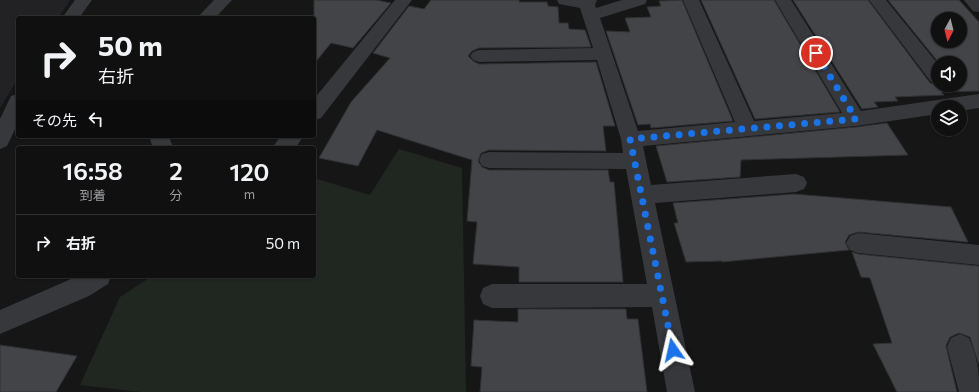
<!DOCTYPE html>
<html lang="ja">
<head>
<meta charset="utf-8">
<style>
	:root { --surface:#101011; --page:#1e1e1f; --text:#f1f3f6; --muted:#9c9d9f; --line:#303031 }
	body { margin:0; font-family:Commissioner,"Noto Sans JP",sans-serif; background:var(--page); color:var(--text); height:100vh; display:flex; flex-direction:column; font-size:15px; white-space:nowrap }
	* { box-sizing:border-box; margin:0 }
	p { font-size:13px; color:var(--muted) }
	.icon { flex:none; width:22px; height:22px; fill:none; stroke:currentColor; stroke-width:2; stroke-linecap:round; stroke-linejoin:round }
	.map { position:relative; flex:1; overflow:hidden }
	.panel { position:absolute; left:16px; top:146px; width:300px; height:132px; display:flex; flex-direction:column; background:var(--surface); border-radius:4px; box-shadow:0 1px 3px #0004,0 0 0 1px var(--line) }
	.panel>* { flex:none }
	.guide { position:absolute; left:16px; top:16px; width:300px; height:122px; border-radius:4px; box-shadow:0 1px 3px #0004,0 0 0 1px var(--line); background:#101011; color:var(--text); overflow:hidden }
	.needle { width:26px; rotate:187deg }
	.fabs { position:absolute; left:931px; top:12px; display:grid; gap:8px }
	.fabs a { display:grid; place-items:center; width:36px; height:36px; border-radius:50%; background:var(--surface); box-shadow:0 1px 3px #0004,0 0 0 1px var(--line); font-size:20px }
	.pin { position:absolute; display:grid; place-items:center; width:34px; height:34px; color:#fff; margin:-17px; border:2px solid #fff; border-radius:50%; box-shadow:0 1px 4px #0007 }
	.me { position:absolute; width:44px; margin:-22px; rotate:349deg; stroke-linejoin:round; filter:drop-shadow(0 0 3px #0008) }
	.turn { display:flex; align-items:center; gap:14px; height:84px; padding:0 16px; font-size:18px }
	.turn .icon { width:52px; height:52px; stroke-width:2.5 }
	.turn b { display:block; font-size:28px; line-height:34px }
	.then { display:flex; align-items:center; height:38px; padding:0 16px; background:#0003; gap:8px; font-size:15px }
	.eta { display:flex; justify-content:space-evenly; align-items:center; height:68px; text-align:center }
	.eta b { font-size:24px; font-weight:600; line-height:28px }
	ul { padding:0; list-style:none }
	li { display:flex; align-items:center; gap:12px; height:56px; padding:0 16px; border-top:1px solid var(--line) }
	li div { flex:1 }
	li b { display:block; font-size:15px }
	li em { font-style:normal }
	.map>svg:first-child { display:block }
	.built { fill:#222224 }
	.green { fill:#202720 }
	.building { fill:#424447; stroke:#303033; fill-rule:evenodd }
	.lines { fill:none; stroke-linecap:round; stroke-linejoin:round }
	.minor { fill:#37383c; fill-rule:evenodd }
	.route { stroke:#1a73e8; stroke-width:7; stroke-dasharray:0 12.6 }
</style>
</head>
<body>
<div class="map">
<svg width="979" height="392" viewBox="0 0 979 392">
	<rect width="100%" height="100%" fill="#161617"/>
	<path class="built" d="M0 0H70L58 18H18V78L0 108Z"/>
	<path class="green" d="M399 149 462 168 466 392H141L80 385 120 297 152 276H314V178L370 195Z"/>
	<path class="building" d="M314 0H376L391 3 353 48 331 43 314 64Z
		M431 0H519V2H547L548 6 558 7 559 23H568L569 29 585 30 591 47 479 48 472 51 468 56 473 61 479 64 596 62 615 126H603L606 151 489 150 481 153 478 161 482 167 489 170H608L610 182H614L623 282H519V267L473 264 477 222 467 221 472 160 377 130 358 166 319 158 351 102 390 58 373 53 409 6 424 9Z
		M682 0 733 121 651 128 650 124 638 125 606 31 630 32 625 18 651 17 647 7 661 6 659 1Z
		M701 0H774L840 112 755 119Z
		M793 0H868L930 83 938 85H960V63H939L888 0H959L979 22V91L941 92 944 95 895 97 898 101 874 102 878 107 862 109ZM938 19H960V41H938Z
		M887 123 908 155 741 160 740 177 667 182 656 146 856 127Z
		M794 194 951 207 968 242 858 232 849 235 845 242 849 250 722 262V261L686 262 674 223H678L673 203Z
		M852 252 858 254 979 266V365L970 337 959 333 950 337 946 346 957 392H897L873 344 892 343 870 278 861 277Z
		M518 309H626L627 319H638L647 392H480L482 367 471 366 474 320 518 322Z
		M0 345 77 356 56 392H0Z"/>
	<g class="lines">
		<path class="minor" d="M75 0H92L79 18H62Z
			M214 0H232L215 18H197Z
			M395 0H412L321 118 314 120V99Z
			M557 0H597L595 5 596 8 622 0H647L645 4 600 18 638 131 735 122 683 0H699L754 121 842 113 775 0H791L861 111 979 94V108L960 111V107H938V114L856 126 643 146 651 185 796 174 804 177 807 183 804 189 796 192 655 203 695 392H667L652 307 492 308 483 304 480 296 483 288 492 284H647L626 169 489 168 482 166 479 160 482 154 489 152 623 153 621 139 597 60 479 62 473 60 470 56 473 52 479 50 593 48 580 8 559 4Z
			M869 0H886L938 64V83L931 82Z
			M964 0H979V12L973 11Z
			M18 94V123L7 146 0 149V119L11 96Z
			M149 136H169L173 148H153Z
			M281 136H304L295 148H272Z
			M858 233 979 245V265L858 253 850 250 846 243 850 236Z
			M78 276H111L108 284 89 296 0 334V310Z
			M960 334 969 338C978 359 979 369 979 392H959L947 347 951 338Z"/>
	</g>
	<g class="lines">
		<path class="route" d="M673 350 630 139 856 119 816 53"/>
	</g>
</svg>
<div class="fabs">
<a><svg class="needle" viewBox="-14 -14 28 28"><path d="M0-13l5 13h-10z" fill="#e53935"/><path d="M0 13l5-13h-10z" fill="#9c9d9f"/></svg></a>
<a><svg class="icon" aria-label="sound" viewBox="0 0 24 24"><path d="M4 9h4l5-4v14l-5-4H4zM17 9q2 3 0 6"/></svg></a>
<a><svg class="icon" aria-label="layers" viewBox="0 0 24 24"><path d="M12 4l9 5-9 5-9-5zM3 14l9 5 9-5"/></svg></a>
</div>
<div class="pin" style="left:816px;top:53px;background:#d93025"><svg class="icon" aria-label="arrive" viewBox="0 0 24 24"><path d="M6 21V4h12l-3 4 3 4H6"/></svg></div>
<svg class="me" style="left:673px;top:350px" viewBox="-20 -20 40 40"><path d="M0-17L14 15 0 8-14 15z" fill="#1a73e8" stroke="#fff" stroke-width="4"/></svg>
<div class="guide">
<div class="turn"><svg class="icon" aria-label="right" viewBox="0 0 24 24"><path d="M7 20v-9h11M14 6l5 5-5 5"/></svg><div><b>50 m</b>右折</div></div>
<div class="then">その先<svg class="icon" aria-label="left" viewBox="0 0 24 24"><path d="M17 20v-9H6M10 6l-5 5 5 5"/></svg></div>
</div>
<section class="panel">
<div class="eta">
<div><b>16:58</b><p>到着</p></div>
<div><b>2</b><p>分</p></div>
<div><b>120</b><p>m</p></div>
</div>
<ul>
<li><svg class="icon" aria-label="right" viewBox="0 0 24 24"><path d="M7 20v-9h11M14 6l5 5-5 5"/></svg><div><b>右折</b></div><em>50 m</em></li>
</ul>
</section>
</div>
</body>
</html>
